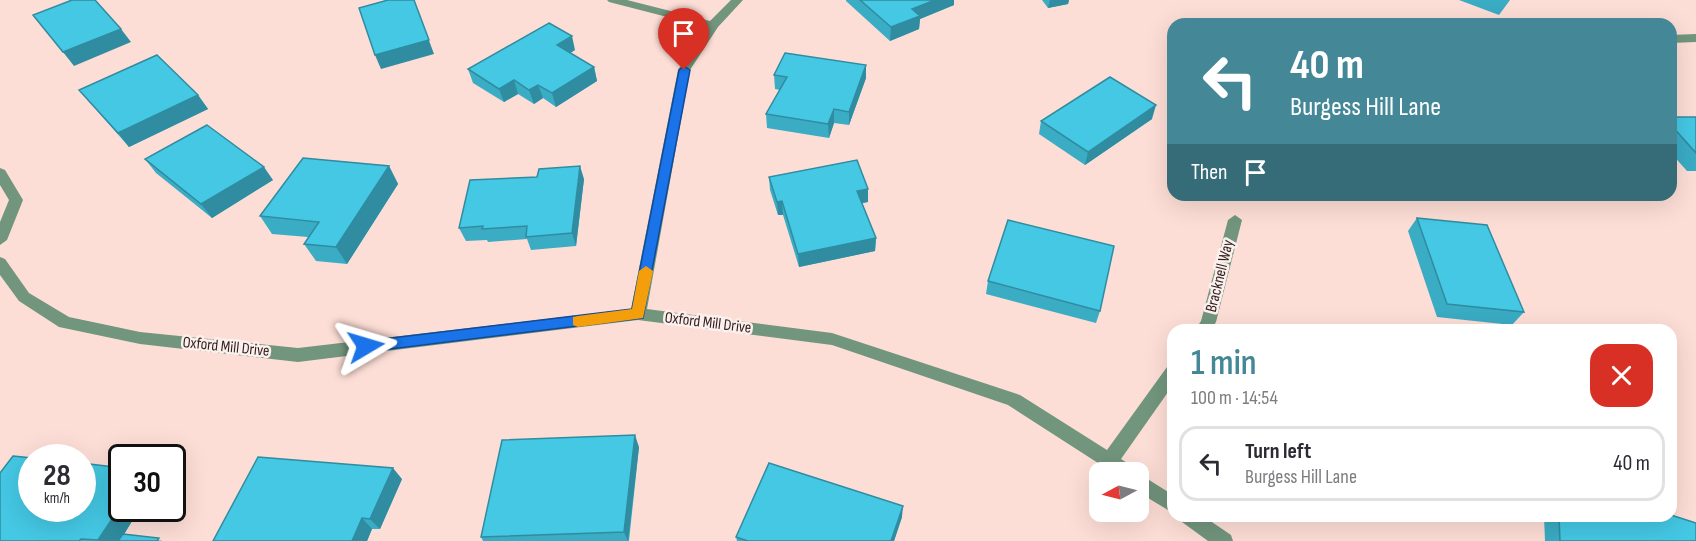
<!DOCTYPE html>
<html lang="en">
<head>
<meta charset="utf-8">
<style>
	:root { --surface:#fff; --page:#f7f7f7; --text:#2b2b33; --muted:#7c7c81; --line:#e1e1e2; --accent:#448797 }
	body { margin:0; font-family:"Sofia Sans Condensed",sans-serif; background:var(--page); color:var(--text); height:100vh; display:flex; flex-direction:column; font-size:22px; white-space:nowrap }
	* { box-sizing:border-box; margin:0 }
	p { font-size:20px; color:var(--muted) }
	.icon { flex:none; width:33px; height:33px; fill:none; stroke:currentColor; stroke-width:2; stroke-linecap:round; stroke-linejoin:round }
	.map { position:relative; flex:1; overflow:hidden }
	.drawer { position:absolute; left:1167px; top:324px; width:510px; height:198px; display:flex; flex-direction:column; background:var(--surface); border-radius:18px; box-shadow:0 6px 24px #0002 }
	.drawer>* { flex:none }
	.hud { position:absolute; left:1167px; top:18px; width:510px; height:183px; border-radius:18px; box-shadow:0 6px 24px #0002; background:#448797; color:#fff; overflow:hidden }
	.needle { width:39px; rotate:263deg }
	.tools { position:absolute; left:1089px; top:462px; display:grid; gap:12px }
	.tools a { display:grid; place-items:center; width:60px; height:60px; border-radius:12px; background:var(--surface); box-shadow:0 6px 24px #0002; font-size:30px }
	.speed { position:absolute; left:18px; top:444px; display:flex; gap:12px; font-size:30px; font-weight:700; text-align:center }
	.speed>* { display:grid; place-content:center; width:78px; height:78px; border-radius:50%; background:var(--surface); box-shadow:0 6px 24px #0002; line-height:1 }
	.speed small { font-size:15px; font-weight:400 }
	.speed .limit { border:3px solid #111; border-radius:9px; background:#fff; color:#111 }
	.pin { position:absolute; display:grid; place-items:center; width:51px; height:51px; color:#fff; margin:-62px -26px; border-radius:50% 50% 50% 0; rotate:-45deg; box-shadow:0 0 6px #0007 }
	.pin .icon { rotate:45deg }
	.me { position:absolute; width:66px; margin:-33px; rotate:83deg; stroke-linejoin:round; filter:drop-shadow(0 0 4px #0008) }
	.turn { display:flex; align-items:center; gap:21px; height:126px; padding:0 24px; font-size:27px }
	.turn .icon { width:78px; height:78px; stroke-width:2.5 }
	.turn b { display:block; font-size:42px; line-height:51px }
	.then { display:flex; align-items:center; height:57px; padding:0 24px; background:#0003; gap:12px; font-size:22px }
	.round { display:grid; place-items:center; flex:none; width:63px; height:63px; border-radius:18px; background:var(--page) }
	.overview { display:flex; align-items:center; justify-content:space-between; height:102px; padding:0 24px }
	h1 { font-size:36px; font-weight:600; line-height:45px; color:var(--accent) }
	ul { padding:0; list-style:none }
	li { display:flex; align-items:center; gap:18px; height:75px; margin:0 12px 9px; padding:0 12px; border:3px solid var(--line); border-radius:18px }
	li div { flex:1 }
	li b { display:block; font-size:22px }
	li em { font-style:normal }
	.map>svg:first-child { display:block }
	.lines { fill:none; stroke-linecap:round; stroke-linejoin:round }
	.street { fill:#72957d; fill-rule:evenodd }
	.wall { fill:#3aacc4 }
	.shaded-wall { fill:#308ca0 }
	.building { fill:#44c8e4; stroke:#308ca0; stroke-width:1.5 }
	.route { fill:#1a73e8; stroke:#114b97; stroke-width:1.5 }
	.slow { fill:#f59e0b }
	.labels { text-anchor:middle; dominant-baseline:central; stroke-width:5; stroke-linejoin:round; paint-order:stroke }
	.street-label { font-size:16px; fill:#2f1d18; stroke:#fbf0ee }
</style>
</head>
<body>
<div class="map">
<svg width="1696" height="541" viewBox="0 0 1696 541">
	<rect width="100%" height="100%" fill="#fdded6"/>
	<g class="lines">
		<path class="street" d="M607 0H627L710 21 731 0H743L718 27 690 70 647 309 832 333 1020 395 1107 450 1167 367 1173 365V385L1121 459 1132 466 1135 472H1112L1008 405 832 345 638 320 298 362 140 344 59 327 19 301 0 275V257L5 259 29 293 69 317 140 332 298 348 631 309 678 70 706 27 609 2Z
			M1696 34V42L1671 43V35Z
			M0 168 5 170 23 200 7 240 0 245V222L9 200 0 185Z
			M1235 215 1242 220 1216 322 1211 330H1195L1201 321 1228 220Z
			M1138 473 1173 495V513L1138 492Z
			M1179 516H1203L1231 535 1233 541H1208L1182 522Z"/>
	</g>
	<path class="wall" d="M846 0H954V5L920 19 919 29 890 41 846 1Z
		M1042 0H1070H1069L1068 4 1048 8Z
		M1459 0H1510L1499 15Z
		M575 50 570 53 594 67 597 81 556 107 543 98 534 104 518 94 504 102 473 83 468 69Z
		M774 75 866 78 849 125 834 123 829 138 767 128 766 114 780 90 775 89Z
		M79 90 198 95 208 109 129 147Z
		M1671 117H1696V171H1687L1671 153Z
		M1152 119 1085 165 1039 134 1041 121Z
		M145 159 273 180 212 218 156 173Z
		M389 166 398 184 347 264 316 261 304 244 308 237 272 234 260 216Z
		M769 177 868 202 862 203 876 238 875 251 799 267 783 215H778L770 190Z
		M584 179 576 246 531 250 527 239 488 242 487 240 466 241 459 228Z
		M1417 218 1524 312 1512 325 1437 317 1408 231Z
		M988 281 1100 311 1096 323 986 294Z
		M639 447 629 541H483L481 537Z
		M402 479 380 529H372L367 541H213Z
		M122 508H140L124 534 163 541H0Z
		M1544 516H1671L1696 541H1545Z
		M902 517 894 541H737L736 537Z"/>
	<path class="shaded-wall" d="M414 0 434 54 381 69 375 55Z
		M935 0H954V5L920 19 919 29 890 41 891 27 912 9Z
		M1050 0H1070H1069L1068 4 1048 8Z
		M121 29 131 42 74 66 63 52Z
		M572 36 575 50 561 59 557 45Z
		M866 65V78L849 125V112Z
		M594 67 597 81 556 107 552 93Z
		M514 80 518 94 504 102 499 89Z
		M538 85 543 98 534 104 529 90Z
		M198 95 208 109 129 147 118 133Z
		M1156 105 1152 119 1085 165 1088 152Z
		M834 109V123L829 138 828 124Z
		M389 166 398 184 347 264 336 247Z
		M580 166 584 179 576 246 572 233Z
		M264 167 273 180 212 218 201 204Z
		M868 189V202L857 204V191Z
		M782 201 783 215H778L777 202Z
		M876 238 875 251 799 267 798 254Z
		M635 435 639 447 628 541 624 532Z
		M393 468 402 479 380 529 370 519Z
		M122 504V508H140L120 541H99L98 540Z
		M903 506 902 517 894 541H891Z
		M362 518 372 529 367 541H352Z"/>
	<path class="building" d="M72 0H95L121 29 63 52 33 15Z
		M388 0H414L429 40 375 55 359 8Z
		M860 0H935L912 9 920 16 891 27Z
		M549 23 572 36 557 45 594 67 552 93 538 85 529 90 514 80 499 89 468 69Z
		M785 53 866 65 849 112 834 109 828 124 766 114 787 77 774 75Z
		M157 55 198 95 118 133 79 90Z
		M1110 77 1156 105 1088 152 1041 121Z
		M1671 117H1696V153L1671 125Z
		M207 125 264 167 201 204 145 159Z
		M303 158 389 166 336 247 304 244 319 222 260 216Z
		M857 160 868 189 857 191 876 238 798 254 782 201 777 202 769 177Z
		M580 166 572 233 526 237 527 226 482 229 483 226 459 228 470 180 537 177 539 169Z
		M1417 218 1487 225 1524 312 1447 304Z
		M1008 220 1114 246 1100 311 988 281Z
		M635 435 624 532 481 537 502 440Z
		M13 456 32 458V508H82V463L122 468V504L98 540 81 539 79 541H0V473Z
		M258 457 393 468 370 519 362 518 352 541H213Z
		M769 463 903 506 891 541H748L736 537Z
		M1671 515 1696 523V541H1560L1559 516H1671Z
		M123 534 159 538 157 541H118Z"/>
	<path class="route" d="M684 66 690 70 643 318 366 352 361 351 359 346 361 342 366 341 632 309 679 70Z"/>
	<path class="slow" d="M646 266 653 271 643 318 578 327 573 325V317L578 316 632 309 639 271Z"/>
	<g class="labels">
		<g class="street-label">
			<text transform="translate(1220 276) rotate(-76)">Bracknell Way</text>
			<text transform="translate(708 323) rotate(7)">Oxford Mill Drive</text>
			<text transform="translate(226 347) rotate(6)">Oxford Mill Drive</text>
		</g>
	</g>
</svg>
<div class="tools">
<a><svg class="needle" viewBox="-14 -14 28 28"><path d="M0-13l5 13h-10z" fill="#e53935"/><path d="M0 13l5-13h-10z" fill="#7c7c81"/></svg></a>
</div>
<div class="speed"><div>28<small>km/h</small></div><div class="limit">30</div></div>
<div class="pin" style="left:684px;top:70px;background:#d93025"><svg class="icon" aria-label="arrive" viewBox="0 0 24 24"><path d="M6 21V4h12l-3 4 3 4H6"/></svg></div>
<svg class="me" style="left:366px;top:346px" viewBox="-20 -20 40 40"><path d="M0-17L14 15 0 8-14 15z" fill="#1a73e8" stroke="#fff" stroke-width="4"/></svg>
<div class="hud">
<div class="turn"><svg class="icon" aria-label="left" viewBox="0 0 24 24"><path d="M17 20v-9H6M10 6l-5 5 5 5"/></svg><div><b>40 m</b>Burgess Hill Lane</div></div>
<div class="then">Then<svg class="icon" aria-label="arrive" viewBox="0 0 24 24"><path d="M6 21V4h12l-3 4 3 4H6"/></svg></div>
</div>
<section class="drawer">
<div class="overview"><div><h1>1 min</h1><p>100 m · 14:54</p></div><a class="round" style="background:#d93025;color:#fff"><svg class="icon" aria-label="close" viewBox="0 0 24 24"><path d="M6 6l12 12M18 6L6 18"/></svg></a></div>
<ul>
<li><svg class="icon" aria-label="left" viewBox="0 0 24 24"><path d="M17 20v-9H6M10 6l-5 5 5 5"/></svg><div><b>Turn left</b><p>Burgess Hill Lane</p></div><em>40 m</em></li>
</ul>
</section>
</div>
</body>
</html>
